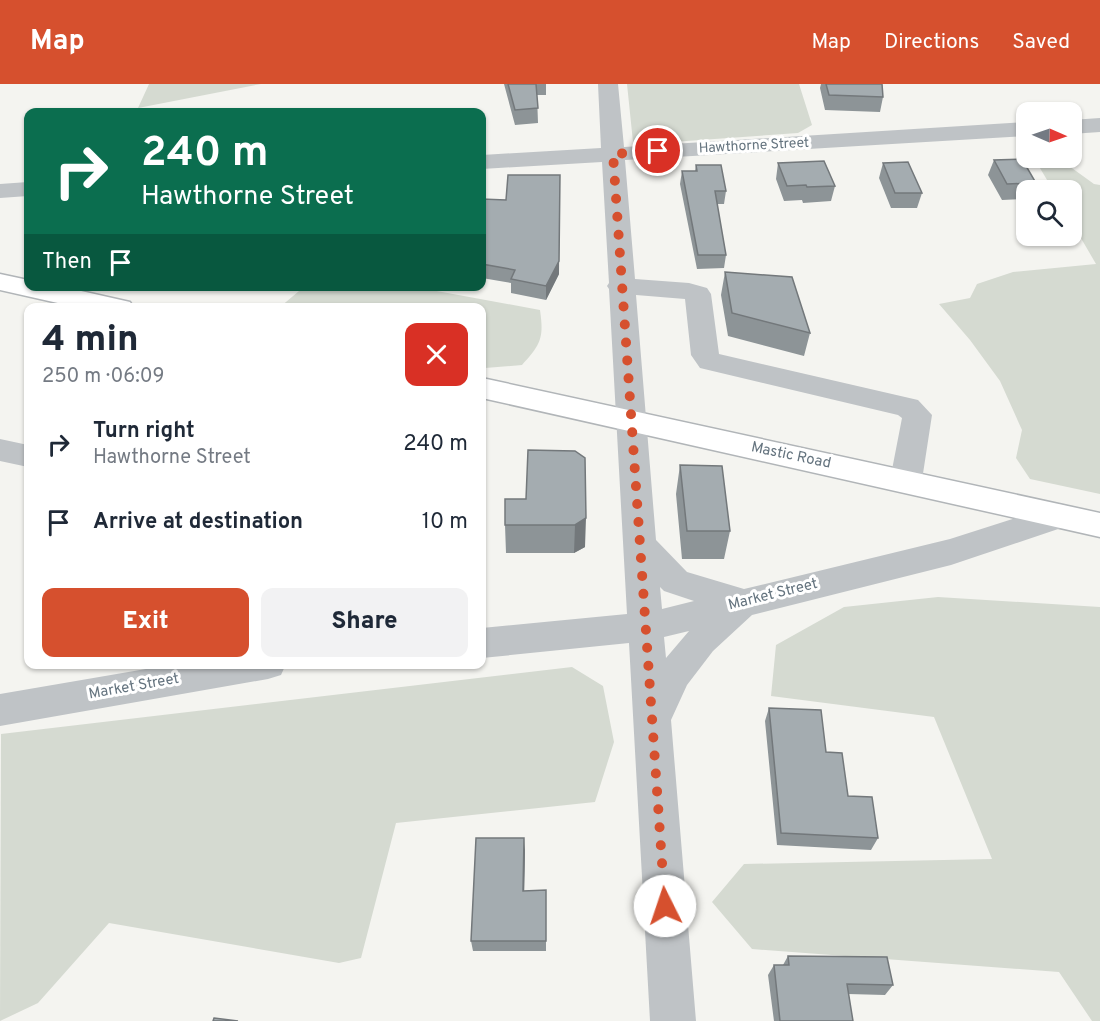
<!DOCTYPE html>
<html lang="en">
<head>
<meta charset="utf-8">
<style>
	:root { --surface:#fff; --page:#f2f2f3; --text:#1f2937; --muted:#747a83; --accent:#d6502e }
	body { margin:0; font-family:Overpass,sans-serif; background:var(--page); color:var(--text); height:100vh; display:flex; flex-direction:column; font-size:22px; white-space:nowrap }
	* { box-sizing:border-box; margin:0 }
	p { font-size:20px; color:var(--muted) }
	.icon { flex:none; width:33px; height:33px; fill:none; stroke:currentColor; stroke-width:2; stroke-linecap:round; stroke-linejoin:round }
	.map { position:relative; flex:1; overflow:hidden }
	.sheet { position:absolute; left:24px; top:219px; width:462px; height:366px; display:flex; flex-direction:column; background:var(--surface); border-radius:12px; box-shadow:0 2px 4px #0004 }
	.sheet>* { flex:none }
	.banner { position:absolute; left:24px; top:24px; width:462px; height:183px; border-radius:12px; box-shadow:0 2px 4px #0004; background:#0b6e4f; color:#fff; overflow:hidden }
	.needle { width:39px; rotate:92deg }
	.buttons { position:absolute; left:1016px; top:18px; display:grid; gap:12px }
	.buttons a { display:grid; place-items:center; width:66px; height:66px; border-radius:12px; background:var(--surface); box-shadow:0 2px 4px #0004; font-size:30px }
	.pin { position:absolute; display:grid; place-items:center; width:51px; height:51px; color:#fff; margin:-26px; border:3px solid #fff; border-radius:50%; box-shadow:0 2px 6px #0007 }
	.me { position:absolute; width:66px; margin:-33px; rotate:356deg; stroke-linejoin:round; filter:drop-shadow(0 0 4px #0008) }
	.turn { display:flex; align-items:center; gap:21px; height:126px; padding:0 18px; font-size:27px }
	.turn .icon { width:78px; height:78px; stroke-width:2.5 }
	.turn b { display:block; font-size:42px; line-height:51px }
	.then { display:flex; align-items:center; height:57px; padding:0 18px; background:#0003; gap:12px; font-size:22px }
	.round { display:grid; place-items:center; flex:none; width:63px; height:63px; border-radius:12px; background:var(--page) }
	.headline { display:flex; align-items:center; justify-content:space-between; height:102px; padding:0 18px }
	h1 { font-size:36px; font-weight:800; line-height:45px }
	.primary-button { display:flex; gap:12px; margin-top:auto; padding:12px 18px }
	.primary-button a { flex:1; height:69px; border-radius:12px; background:var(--accent); color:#fff; font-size:24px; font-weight:800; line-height:69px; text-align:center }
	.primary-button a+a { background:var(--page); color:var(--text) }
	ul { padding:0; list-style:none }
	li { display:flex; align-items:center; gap:18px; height:78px; padding:0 18px }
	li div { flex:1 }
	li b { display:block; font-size:22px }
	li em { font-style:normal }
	header { display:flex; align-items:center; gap:36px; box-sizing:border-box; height:84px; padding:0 30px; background:var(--accent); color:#fff }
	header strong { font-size:28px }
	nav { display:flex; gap:33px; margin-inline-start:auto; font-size:21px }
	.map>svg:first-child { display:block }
	.green { fill:#d5dad1 }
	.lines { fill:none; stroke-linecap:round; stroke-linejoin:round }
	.major-casing { stroke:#b1b5b8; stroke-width:3 }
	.minor { fill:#bfc3c6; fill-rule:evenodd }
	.major { fill:#fff; fill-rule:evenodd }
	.wall { fill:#8d9497 }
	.shaded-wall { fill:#73787b }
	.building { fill:#a4acb0; stroke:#73787b; stroke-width:1.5 }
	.route { stroke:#d6502e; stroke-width:10; stroke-dasharray:0 18 }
	.labels { text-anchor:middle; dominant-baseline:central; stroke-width:6; stroke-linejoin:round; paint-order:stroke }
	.far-street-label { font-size:14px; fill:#65747f; stroke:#fff }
	.street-label { font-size:15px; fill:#65747f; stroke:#fff }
</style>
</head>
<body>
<header>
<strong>Map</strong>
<nav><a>Map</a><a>Directions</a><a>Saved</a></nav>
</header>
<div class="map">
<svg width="1100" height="937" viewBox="0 0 1100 937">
	<rect width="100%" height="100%" fill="#f4f4f0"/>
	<path class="green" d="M149 0H261L138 24Z
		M627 0H799L812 41 798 49 644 60 633 58Z
		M1034 74H1058L1094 100 1100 101V410L1030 395 1016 374 1022 346 1000 297 970 256 939 220 970 214 977 200 1013 188 1096 180 1071 137V106H1053Z
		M305 202 415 203 540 226C544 254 541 260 522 281L485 284 482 283V224L280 223Z
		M938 513 1100 523V937H1092L1059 888 752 865 712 818 744 780 992 775 934 633 771 612 776 561 844 523Z
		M572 583 603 602 614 658 595 718 396 739 361 874 339 879 109 839 38 919 0 937 1 650Z"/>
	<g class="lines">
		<g class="major-casing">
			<path id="major" d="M0 190 28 196V202H59L130 218 134 224H80L0 206Z
				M482 294 1100 429V453L482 314Z"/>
		</g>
		<path class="minor" d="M598 0H618L624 63 1026 38V52L625 76 635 195 689 199 707 204 711 210 719 270 918 316 932 331 922 396 917 404 906 407 895 404 890 396 902 334 898 331 700 284 691 271 685 215 636 211 656 456 687 488 744 505 950 455 1059 420 1070 423 1075 432 1070 441 951 481 752 531 713 567 687 601 671 636 696 937H650L629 559 482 574V544L627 530 609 205 607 202 609 199 602 78 482 85V71L601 64ZM660 503 664 507 694 517 662 525ZM689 547 666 574 664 553Z
			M1100 34V48L1071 50V36Z
			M28 98V112L0 114V100Z
			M0 355 28 361V383L0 377Z
			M175 580H286L281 591 268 595 0 642V610Z"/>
		<use href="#major" class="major"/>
	</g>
	<path class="wall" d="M504 0H546V11H537L538 39 515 41Z
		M821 0H882L883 13 880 28 825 26 820 4Z
		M994 76 1036 99 1033 106H1026V115L1002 116 988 91Z
		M778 79 835 102 831 117 803 119 802 116 784 117 776 95Z
		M883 79 922 109 917 124H891L879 94Z
		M696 81 726 107 724 120H717L726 171 724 184 697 185 680 100 682 87H695Z
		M560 91 559 190 546 216 511 209V199L482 194V115L506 116Z
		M725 188 810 249 804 272 728 252 721 211Z
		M575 367 585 463 574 469H506L505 441 526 415Z
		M680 381 730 447 724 475H682L676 410Z
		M769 624 826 668 848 712 878 754 871 766 777 761 765 637Z
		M525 766 524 807 546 806V867H473L471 857Z
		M788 872 893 901 885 911 848 910 853 937H774L768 891 774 881H783Z"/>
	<path class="shaded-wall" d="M559 177V190L546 216V202Z
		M586 434 585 463 574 469 575 441Z
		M524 754 525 766 524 818 523 807Z"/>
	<path class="building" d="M508 0H536L538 24 515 26Z
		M826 0H882L883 13 829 11Z
		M1022 75 1036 99 1007 100 994 76Z
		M824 77 835 102 807 103 806 101 787 102 778 79Z
		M908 78 922 109H895L883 79Z
		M696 81H721L726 107H715L726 171H698L682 87H697Z
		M508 91H560L559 177 546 202 511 195 515 186 482 180V115L506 116Z
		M725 188 792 193 810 249 732 229Z
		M528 366 575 367 585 374 586 434 575 441H505V415H526Z
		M680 381 722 382 730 447H687Z
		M769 624 821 626 826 668 842 669 848 712 872 713 878 754 781 749Z
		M476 754H524L523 807 546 806V857H471Z
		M788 872 887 873 893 901 847 900 853 937H780L774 881H789Z
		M214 934 238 937H213Z"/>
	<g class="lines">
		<path class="route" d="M658 67 613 70 665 822"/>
	</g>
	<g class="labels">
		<g class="far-street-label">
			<text transform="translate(754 62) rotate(-3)">Hawthorne Street</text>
		</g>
		<g class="street-label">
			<text transform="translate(791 372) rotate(12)">Mastic Road</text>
			<text transform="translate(773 511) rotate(-14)">Market Street</text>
			<text transform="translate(134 603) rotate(-10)">Market Street</text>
		</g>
	</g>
</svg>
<div class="buttons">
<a><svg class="needle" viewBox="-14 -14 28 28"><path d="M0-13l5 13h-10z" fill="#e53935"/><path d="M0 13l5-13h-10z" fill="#747a83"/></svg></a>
<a><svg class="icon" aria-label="search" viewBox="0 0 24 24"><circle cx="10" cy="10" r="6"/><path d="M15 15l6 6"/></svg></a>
</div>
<div class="pin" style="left:658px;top:67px;background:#d93025"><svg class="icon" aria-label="arrive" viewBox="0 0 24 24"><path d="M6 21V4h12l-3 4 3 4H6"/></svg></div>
<svg class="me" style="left:665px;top:822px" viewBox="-20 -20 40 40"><circle r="19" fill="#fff"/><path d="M0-13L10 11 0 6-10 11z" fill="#d6502e"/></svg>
<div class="banner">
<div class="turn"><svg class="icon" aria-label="right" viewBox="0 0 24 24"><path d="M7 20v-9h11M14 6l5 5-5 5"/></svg><div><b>240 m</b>Hawthorne Street</div></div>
<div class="then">Then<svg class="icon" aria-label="arrive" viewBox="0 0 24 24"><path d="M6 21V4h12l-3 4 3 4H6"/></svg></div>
</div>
<section class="sheet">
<div class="headline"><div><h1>4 min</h1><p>250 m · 06:09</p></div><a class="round" style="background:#d93025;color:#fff"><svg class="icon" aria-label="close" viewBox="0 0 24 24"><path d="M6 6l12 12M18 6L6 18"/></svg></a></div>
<ul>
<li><svg class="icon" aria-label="right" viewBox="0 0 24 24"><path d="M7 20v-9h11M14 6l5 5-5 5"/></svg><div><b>Turn right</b><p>Hawthorne Street</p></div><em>240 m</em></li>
<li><svg class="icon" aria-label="arrive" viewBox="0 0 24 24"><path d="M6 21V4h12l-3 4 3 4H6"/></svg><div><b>Arrive at destination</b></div><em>10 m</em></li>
</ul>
<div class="primary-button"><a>Exit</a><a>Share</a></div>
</section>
</div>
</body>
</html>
